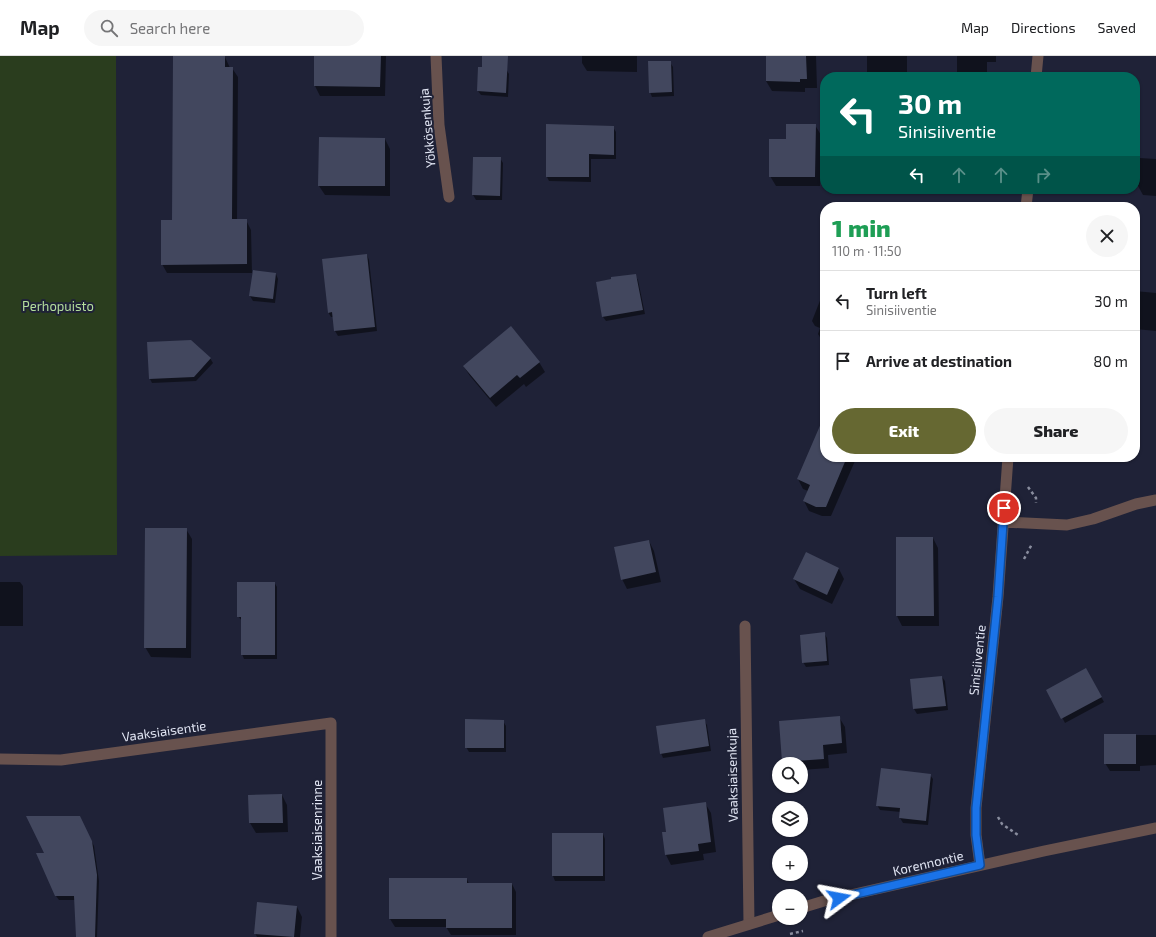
<!DOCTYPE html>
<html lang="en">
<head>
<meta charset="utf-8">
<style>
	:root { --surface:#fff; --page:#f6f6f6; --text:#202124; --muted:#757577; --line:#e0e0e0; --accent:#666832 }
	body { margin:0; font-family:"Exo 2",sans-serif; background:var(--page); color:var(--text); height:100vh; display:flex; flex-direction:column; font-size:15px; white-space:nowrap }
	* { box-sizing:border-box; margin:0 }
	p { font-size:13px; color:var(--muted) }
	.icon { flex:none; width:22px; height:22px; fill:none; stroke:currentColor; stroke-width:2; stroke-linecap:round; stroke-linejoin:round }
	.map { position:relative; flex:1; overflow:hidden }
	.drawer { position:absolute; left:820px; top:146px; width:320px; height:260px; display:flex; flex-direction:column; background:var(--surface); border-radius:16px; box-shadow:0 1px 3px #0004 }
	.drawer>* { flex:none }
	.top-card { position:absolute; left:820px; top:16px; width:320px; height:122px; border-radius:16px; box-shadow:0 1px 3px #0004; background:#00695c; color:#fff; overflow:hidden }
	.tools { position:absolute; left:772px; top:701px; display:grid; gap:8px }
	.tools a { display:grid; place-items:center; width:36px; height:36px; border-radius:50%; background:var(--surface); box-shadow:0 1px 3px #0004; font-size:20px }
	.pin { position:absolute; display:grid; place-items:center; width:34px; height:34px; color:#fff; margin:-17px; border:2px solid #fff; border-radius:50%; box-shadow:0 1px 4px #0007 }
	.me { position:absolute; width:44px; margin:-22px; rotate:77deg; stroke-linejoin:round; filter:drop-shadow(0 0 3px #0008) }
	.turn { display:flex; align-items:center; gap:14px; height:84px; padding:0 12px; font-size:18px }
	.turn .icon { width:52px; height:52px; stroke-width:2.5 }
	.turn b { display:block; font-size:28px; line-height:34px }
	.lanes { display:flex; align-items:center; height:38px; padding:0 12px; background:#0003; justify-content:center; gap:20px; direction:ltr }
	.lanes .off { opacity:.35 }
	.round { display:grid; place-items:center; flex:none; width:42px; height:42px; border-radius:21px; background:var(--page) }
	.overview { display:flex; align-items:center; justify-content:space-between; height:68px; padding:0 12px }
	h1 { font-size:24px; font-weight:800; line-height:30px; color:#1e9e55 }
	.button { display:flex; gap:8px; margin-top:auto; padding:8px 12px }
	.button a { flex:1; height:46px; border-radius:24px; background:var(--accent); color:#fff; font-size:16px; font-weight:800; line-height:46px; text-align:center }
	.button a+a { background:var(--page); color:var(--text) }
	ul { padding:0; list-style:none }
	li { display:flex; align-items:center; gap:12px; height:60px; padding:0 12px; border-top:1px solid var(--line) }
	li div { flex:1 }
	li b { display:block; font-size:15px }
	li em { font-style:normal }
	header { display:flex; align-items:center; gap:24px; box-sizing:border-box; height:56px; padding:0 20px; background:var(--surface); border-bottom:1px solid var(--line) }
	header strong { font-size:19px }
	nav { display:flex; gap:22px; margin-inline-start:auto; font-size:14px }
	.search { width:280px; height:36px; background:var(--page); display:flex; align-items:center; gap:10px; box-sizing:border-box; padding:0 14px; border-radius:22px; color:var(--muted); font-size:15px }
	.map>svg:first-child { display:block }
	.green { fill:#2a3d1e }
	.shadow { fill:#0007 }
	.building { fill:#42475e }
	.lines { fill:none; stroke-linecap:round; stroke-linejoin:round }
	.path { stroke:#898d9e; stroke-width:2.5; stroke-dasharray:3 3; stroke-linecap:butt }
	.minor { stroke:#68524e; stroke-width:11 }
	.tertiary { stroke:#68524e; stroke-width:11 }
	.route-casing { stroke:#114b97; stroke-width:10 }
	.route { stroke:#1a73e8; stroke-width:7 }
	.labels { text-anchor:middle; dominant-baseline:central; stroke-width:4; stroke-linejoin:round; paint-order:stroke }
	.street-label { font-size:13px; fill:#e2e6f4; stroke:#1f2237 }
	.park-label { font-size:13px; fill:#b4de9c; stroke:#1f2237 }
</style>
</head>
<body>
<header>
<strong>Map</strong>
<div class="search"><svg class="icon" aria-label="search" viewBox="0 0 24 24"><circle cx="10" cy="10" r="6"/><path d="M15 15l6 6"/></svg>Search here</div>
<nav><a>Map</a><a>Directions</a><a>Saved</a></nav>
</header>
<div class="map">
<svg width="1156" height="881" viewBox="0 0 1156 881">
	<rect width="100%" height="100%" fill="#1f2237"/>
	<path class="green" d="M0 0H116L117 499 0 500Z"/>
	<path class="shadow" d="M174 0 225 1 230 12H232L238 21 237 164H246L251 174 252 217H167L162 208 173 165Z
		M315 0H386L385 40H320L315 30Z
		M582 0H637V16L587 15 582 7Z
		M766 0H816L817 32H805V36L772 35 766 25Z
		M867 0H907V21H867Z
		M957 0H996V6H987V21H957Z
		M670 6 673 11 674 40 652 41 650 36Z
		M506 13 509 18 508 41 481 39 478 35Z
		M815 69 821 79 820 130H776L770 120Z
		M613 71 616 76V103H591V126L549 125 547 121Z
		M385 83 390 93V140L325 139 319 130Z
		M474 102H500L503 107 502 144H476L473 139Z
		M1140 102 1156 103V140L1143 139 1138 130Z
		M367 199 369 204 377 275 338 280 335 275 334 261H331L328 256Z
		M276 218 278 223 275 247 253 245 250 240Z
		M635 219 638 224 645 258 606 265 603 261 597 226Z
		M1135 235 1156 237V275L1135 273Z
		M821 242 825 243V284L821 283 818 278 820 272 815 270 812 265Z
		M210 302 213 307 196 325 152 327 150 323Z
		M539 306 545 316 526 331 524 328 496 351 470 320 464 311Z
		M825 384V401H853L855 405 831 460H822L809 455 804 445 808 435 803 433 798 423Z
		M186 473 192 483 191 602 151 601 145 591Z
		M933 482 938 492 939 570H902L897 560Z
		M649 485 654 495 661 526 627 533 622 523Z
		M806 498 839 513 844 523 832 548 800 533 794 523Z
		M0 526H20L23 530V570H0Z
		M274 526 277 531V603H244L242 598V565L238 560Z
		M824 577 827 582 829 609 806 611 803 606Z
		M1086 613 1104 646 1065 667 1048 634Z
		M942 621 945 625 948 654 917 658 914 653 911 624Z
		M839 661 845 671 847 697 828 699 829 712 801 714V708H785L783 705Z
		M704 664 707 669 711 695 663 702 661 697Z
		M503 665 506 670V696H469L466 691Z
		M1105 679H1156V709L1140 710V715H1110L1105 707Z
		M930 719 933 723 928 769 903 767 900 762 901 756 880 754 877 749Z
		M282 739 287 749 288 776 256 777 250 767Z
		M705 747 711 757 716 796 703 798 704 804 671 809 666 799 663 777H667Z
		M82 766 94 790 99 825 97 881H77L76 844H59L56 840 45 798Z
		M553 778H603L605 783V825H555L553 820Z
		M467 823 469 828H512L516 836V879H451L446 871H395L390 863Z
		M297 851 302 861 300 881H257L255 877Z"/>
	<path class="building" d="M173 0H225V11H233L232 163H247V208L161 209V164H172Z
		M314 0H381L380 31 314 30Z
		M482 0H508L506 37 477 35 478 11H482Z
		M766 0H806L807 23H800V26L766 25Z
		M648 5H671L672 36 649 37Z
		M546 68 614 70V99L589 98V121H546Z
		M786 68H816L815 121H769V83H786Z
		M319 81 385 82V130H318Z
		M473 101H501L500 140 472 139Z
		M367 198 375 271 334 275 332 256 328 257 322 203Z
		M253 214 276 217 273 243 249 240Z
		M636 218 643 254 602 261 596 226 611 223V221Z
		M511 270 540 306 520 322 517 319 490 342 463 310Z
		M191 284 211 302 194 321 149 323 147 286Z
		M825 358V401H847L826 451H816L803 445 810 429 797 423Z
		M145 472H187L186 592H144Z
		M896 481H933L934 560H896Z
		M649 484 656 516 621 524 614 491Z
		M806 496 839 512 827 539 793 523Z
		M237 526H275V599H241V561H237Z
		M825 576 827 605 802 607 800 579Z
		M1086 612 1102 641 1061 663 1046 634Z
		M942 620 946 650 913 653 910 623Z
		M840 660 842 687 823 689 824 703 782 706 779 665Z
		M465 663 504 664V692H465Z
		M705 663 709 690 660 698 656 670Z
		M1104 678H1136V708H1104Z
		M881 712 931 718 926 765 899 762 900 752 876 750Z
		M282 738 283 767H249L248 739Z
		M706 746 711 786 698 788 699 795 665 799 662 776H666L663 752Z
		M26 760H80L92 785 97 819 95 881H76L74 840H55L36 797H44Z
		M552 777H603V820H552Z
		M389 822H467V827H512V872H446V863H389Z
		M257 846 297 850 294 881 254 878Z"/>
	<g class="lines">
		<path class="path" d="M1028 431 1036 442V447
			M1024 503 1032 488
			M998 761 1002 768 1018 779
			M790 878 803 875"/>
		<path class="minor" d="M436 0 439 69 449 141
			M1036 21 1038 0
			M1026 151 1028 133
			M1003 466 1067 469 1093 463 1136 448 1156 444
			M745 570 749 868
			M0 703 61 704 331 667V881
			M980 809 976 779V752L998 541 1008 401"/>
		<path class="tertiary" d="M801 852 824 845 1044 795 1156 772
			M708 881 779 859"/>
	</g>
	<g class="lines">
		<g class="route-casing">
			<path id="route" d="M839 842 980 809 976 779V752L998 541 1004 452"/>
		</g>
		<use href="#route" class="route"/>
	</g>
	<g class="labels">
		<g class="street-label">
			<text transform="translate(427 72) rotate(-95)">Yökkösenkuja</text>
			<text transform="translate(977 604) rotate(-84)">Sinisiiventie</text>
			<text transform="translate(164 675) rotate(-8)">Vaaksiaisentie</text>
			<text transform="translate(732 719) rotate(-91)">Vaaksiaisenkuja</text>
			<text transform="translate(317 774) rotate(-90)">Vaaksiaisenrinne</text>
			<text transform="translate(928 807) rotate(-13)">Korennontie</text>
		</g>
		<g class="park-label">
			<text x="58" y="250">Perhopuisto</text>
		</g>
	</g>
</svg>
<div class="tools">
<a><svg class="icon" aria-label="search" viewBox="0 0 24 24"><circle cx="10" cy="10" r="6"/><path d="M15 15l6 6"/></svg></a>
<a><svg class="icon" aria-label="layers" viewBox="0 0 24 24"><path d="M12 4l9 5-9 5-9-5zM3 14l9 5 9-5"/></svg></a>
<a>+</a>
<a>−</a>
</div>
<div class="pin" style="left:1004px;top:452px;background:#d93025"><svg class="icon" aria-label="arrive" viewBox="0 0 24 24"><path d="M6 21V4h12l-3 4 3 4H6"/></svg></div>
<svg class="me" style="left:839px;top:842px" viewBox="-20 -20 40 40"><path d="M0-17L14 15 0 8-14 15z" fill="#1a73e8" stroke="#fff" stroke-width="4"/></svg>
<div class="top-card">
<div class="turn"><svg class="icon" aria-label="left" viewBox="0 0 24 24"><path d="M17 20v-9H6M10 6l-5 5 5 5"/></svg><div><b>30 m</b>Sinisiiventie</div></div>
<div class="lanes"><svg class="icon" aria-label="left" viewBox="0 0 24 24"><path d="M17 20v-9H6M10 6l-5 5 5 5"/></svg><svg class="icon off" aria-label="ahead" viewBox="0 0 24 24"><path d="M12 20V5M6 11l6-6 6 6"/></svg><svg class="icon off" aria-label="ahead" viewBox="0 0 24 24"><path d="M12 20V5M6 11l6-6 6 6"/></svg><svg class="icon off" aria-label="right" viewBox="0 0 24 24"><path d="M7 20v-9h11M14 6l5 5-5 5"/></svg></div>
</div>
<section class="drawer">
<div class="overview"><div><h1>1 min</h1><p>110 m · 11:50</p></div><a class="round"><svg class="icon" aria-label="close" viewBox="0 0 24 24"><path d="M6 6l12 12M18 6L6 18"/></svg></a></div>
<ul>
<li><svg class="icon" aria-label="left" viewBox="0 0 24 24"><path d="M17 20v-9H6M10 6l-5 5 5 5"/></svg><div><b>Turn left</b><p>Sinisiiventie</p></div><em>30 m</em></li>
<li><svg class="icon" aria-label="arrive" viewBox="0 0 24 24"><path d="M6 21V4h12l-3 4 3 4H6"/></svg><div><b>Arrive at destination</b></div><em>80 m</em></li>
</ul>
<div class="button"><a>Exit</a><a>Share</a></div>
</section>
</div>
</body>
</html>
